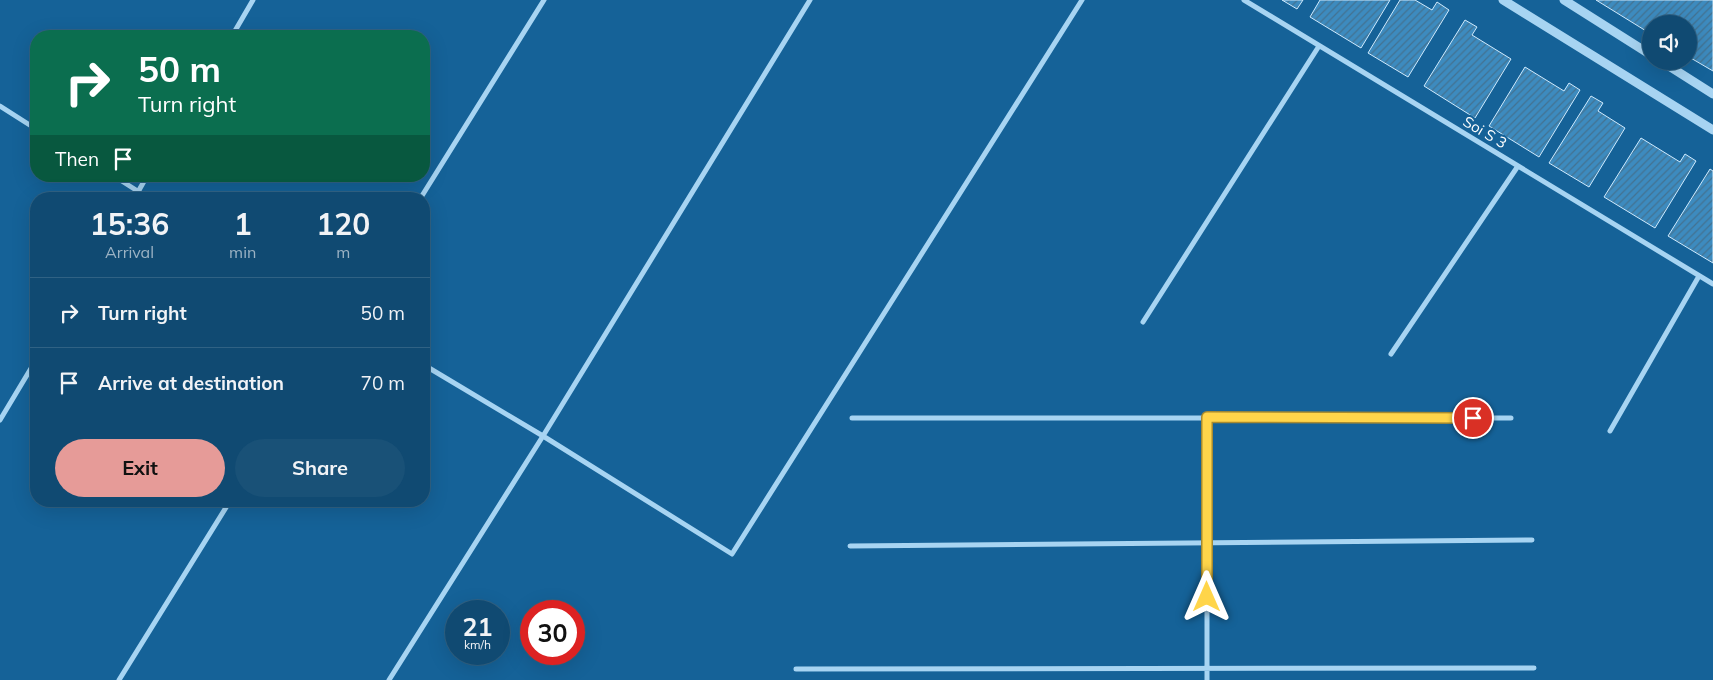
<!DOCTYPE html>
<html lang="en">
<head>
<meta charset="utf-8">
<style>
	:root { --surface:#104a72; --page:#195177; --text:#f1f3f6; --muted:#9cb3c4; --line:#306284; --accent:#e69b98 }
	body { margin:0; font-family:Mulish,sans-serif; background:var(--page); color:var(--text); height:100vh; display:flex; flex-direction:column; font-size:19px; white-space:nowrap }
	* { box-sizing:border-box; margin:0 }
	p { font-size:16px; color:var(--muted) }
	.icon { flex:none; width:28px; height:28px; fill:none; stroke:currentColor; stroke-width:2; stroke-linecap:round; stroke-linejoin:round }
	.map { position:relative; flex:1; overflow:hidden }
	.side { position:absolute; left:30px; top:192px; width:400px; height:315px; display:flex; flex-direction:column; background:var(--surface); border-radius:20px; box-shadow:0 5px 20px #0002,0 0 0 1px var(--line) }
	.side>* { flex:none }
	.guide { position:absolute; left:30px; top:30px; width:400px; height:152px; border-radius:20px; box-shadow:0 5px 20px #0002,0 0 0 1px var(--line); background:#0b6e4f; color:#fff; overflow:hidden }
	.fabs { position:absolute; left:1642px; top:15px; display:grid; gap:10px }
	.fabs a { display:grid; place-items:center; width:55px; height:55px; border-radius:50%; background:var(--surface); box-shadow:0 5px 20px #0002,0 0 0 1px var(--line); font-size:25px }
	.speed { position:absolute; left:445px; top:600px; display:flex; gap:10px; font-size:25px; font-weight:700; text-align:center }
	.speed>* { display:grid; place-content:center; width:65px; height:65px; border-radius:50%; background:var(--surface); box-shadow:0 5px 20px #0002,0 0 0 1px var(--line); line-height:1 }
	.speed small { font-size:12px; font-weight:400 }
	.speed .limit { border:8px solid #d22; background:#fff; color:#111 }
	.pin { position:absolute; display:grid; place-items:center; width:42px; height:42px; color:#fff; margin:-21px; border:2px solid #fff; border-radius:50%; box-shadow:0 1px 5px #0007 }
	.me { position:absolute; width:55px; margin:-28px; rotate:0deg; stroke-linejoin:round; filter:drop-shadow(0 0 4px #0008) }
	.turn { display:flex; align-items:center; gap:18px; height:105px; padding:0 25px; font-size:22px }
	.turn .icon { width:65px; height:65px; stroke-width:2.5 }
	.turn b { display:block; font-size:35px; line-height:42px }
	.then { display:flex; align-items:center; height:48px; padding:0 25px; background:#0003; gap:10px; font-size:19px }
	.eta { display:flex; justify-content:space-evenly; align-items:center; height:85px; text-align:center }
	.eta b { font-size:30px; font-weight:700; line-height:35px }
	.action { display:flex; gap:10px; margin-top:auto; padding:10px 25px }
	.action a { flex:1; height:58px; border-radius:30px; background:var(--accent); color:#111; font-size:20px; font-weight:700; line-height:58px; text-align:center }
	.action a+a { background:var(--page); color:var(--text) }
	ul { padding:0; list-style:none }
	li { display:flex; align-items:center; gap:15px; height:70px; padding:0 25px; border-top:1px solid var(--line) }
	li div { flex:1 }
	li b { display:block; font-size:19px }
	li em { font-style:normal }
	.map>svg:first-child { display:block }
	.building { fill:url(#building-hatch); stroke:#cfeafd }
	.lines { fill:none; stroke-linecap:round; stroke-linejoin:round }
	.minor { stroke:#a7d4f2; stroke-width:5 }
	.tertiary { stroke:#a7d4f2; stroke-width:9 }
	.route-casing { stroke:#a68a30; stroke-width:12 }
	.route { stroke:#ffd54a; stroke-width:9 }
	.labels { text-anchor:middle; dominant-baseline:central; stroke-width:4.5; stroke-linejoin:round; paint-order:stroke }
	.street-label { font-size:15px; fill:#fff; stroke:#156298 }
</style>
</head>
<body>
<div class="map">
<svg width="1713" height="680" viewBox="0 0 1713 680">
	<defs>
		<pattern id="building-hatch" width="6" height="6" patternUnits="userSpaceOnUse" patternTransform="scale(1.25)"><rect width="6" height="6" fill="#3d8bbf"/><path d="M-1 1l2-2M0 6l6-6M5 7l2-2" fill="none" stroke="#437291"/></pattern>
	</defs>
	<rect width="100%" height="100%" fill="#156298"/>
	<path class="building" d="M1282 0H1303L1297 9Z
		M1320 0H1390L1361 48 1310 17Z
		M1400 0H1415L1432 10 1437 2 1449 10 1408 77 1368 53Z
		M1596 0H1713V71L1689 57V24H1651V34Z
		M1465 20 1477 27 1472 35 1511 59 1475 118 1424 86Z
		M1525 67 1564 91 1569 83 1580 90 1539 157 1489 126Z
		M1591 96 1603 103 1598 111 1625 128 1589 187 1549 163Z
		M1641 138 1680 162 1685 154 1696 161 1655 228 1604 197Z
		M1710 169 1713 171V263L1668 236Z"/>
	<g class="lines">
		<path class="minor" d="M1244 0 1713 284
			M232 36 253 0
			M0 106 36 129
			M114 176 150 199
			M134 199 147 176
			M420 199 544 0
			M1143 322 1319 46
			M1391 354 1518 166
			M424 365 543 436 732 554 1082 0
			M1207 417V680
			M852 418H1511
			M0 420 36 360
			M1610 431 1699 276
			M850 546 1532 540
			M796 669 1534 668
			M119 680 230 501
			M389 680 543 436 810 0"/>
		<path class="tertiary" d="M1503 0 1713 130
			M1564 0 1651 55
			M1661 61 1713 94"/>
	</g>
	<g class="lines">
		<g class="route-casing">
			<path id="route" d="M1207 597V417L1473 418"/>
		</g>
		<use href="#route" class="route"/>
	</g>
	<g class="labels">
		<g class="street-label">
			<text transform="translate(1485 132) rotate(31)">Soi S 3</text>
		</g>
	</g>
</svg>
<div class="fabs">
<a><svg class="icon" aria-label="sound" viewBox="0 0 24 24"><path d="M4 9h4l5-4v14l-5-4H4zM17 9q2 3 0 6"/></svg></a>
</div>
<div class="speed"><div>21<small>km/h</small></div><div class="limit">30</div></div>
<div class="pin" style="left:1473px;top:418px;background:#d93025"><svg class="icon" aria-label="arrive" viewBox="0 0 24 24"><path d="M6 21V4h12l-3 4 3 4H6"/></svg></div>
<svg class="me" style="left:1207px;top:597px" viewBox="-20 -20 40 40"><path d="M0-17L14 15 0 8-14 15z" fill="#ffd54a" stroke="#fff" stroke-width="4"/></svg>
<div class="guide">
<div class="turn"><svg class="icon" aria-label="right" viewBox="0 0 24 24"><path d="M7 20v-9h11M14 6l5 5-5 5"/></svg><div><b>50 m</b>Turn right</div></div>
<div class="then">Then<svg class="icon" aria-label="arrive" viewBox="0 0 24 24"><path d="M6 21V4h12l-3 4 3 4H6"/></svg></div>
</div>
<section class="side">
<div class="eta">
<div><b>15:36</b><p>Arrival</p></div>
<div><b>1</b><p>min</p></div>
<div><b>120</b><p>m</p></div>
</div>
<ul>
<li><svg class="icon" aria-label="right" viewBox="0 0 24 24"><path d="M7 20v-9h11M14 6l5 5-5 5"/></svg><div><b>Turn right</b></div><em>50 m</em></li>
<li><svg class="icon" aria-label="arrive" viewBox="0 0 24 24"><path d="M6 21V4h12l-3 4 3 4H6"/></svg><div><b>Arrive at destination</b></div><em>70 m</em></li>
</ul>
<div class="action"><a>Exit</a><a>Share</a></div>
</section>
</div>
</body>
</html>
